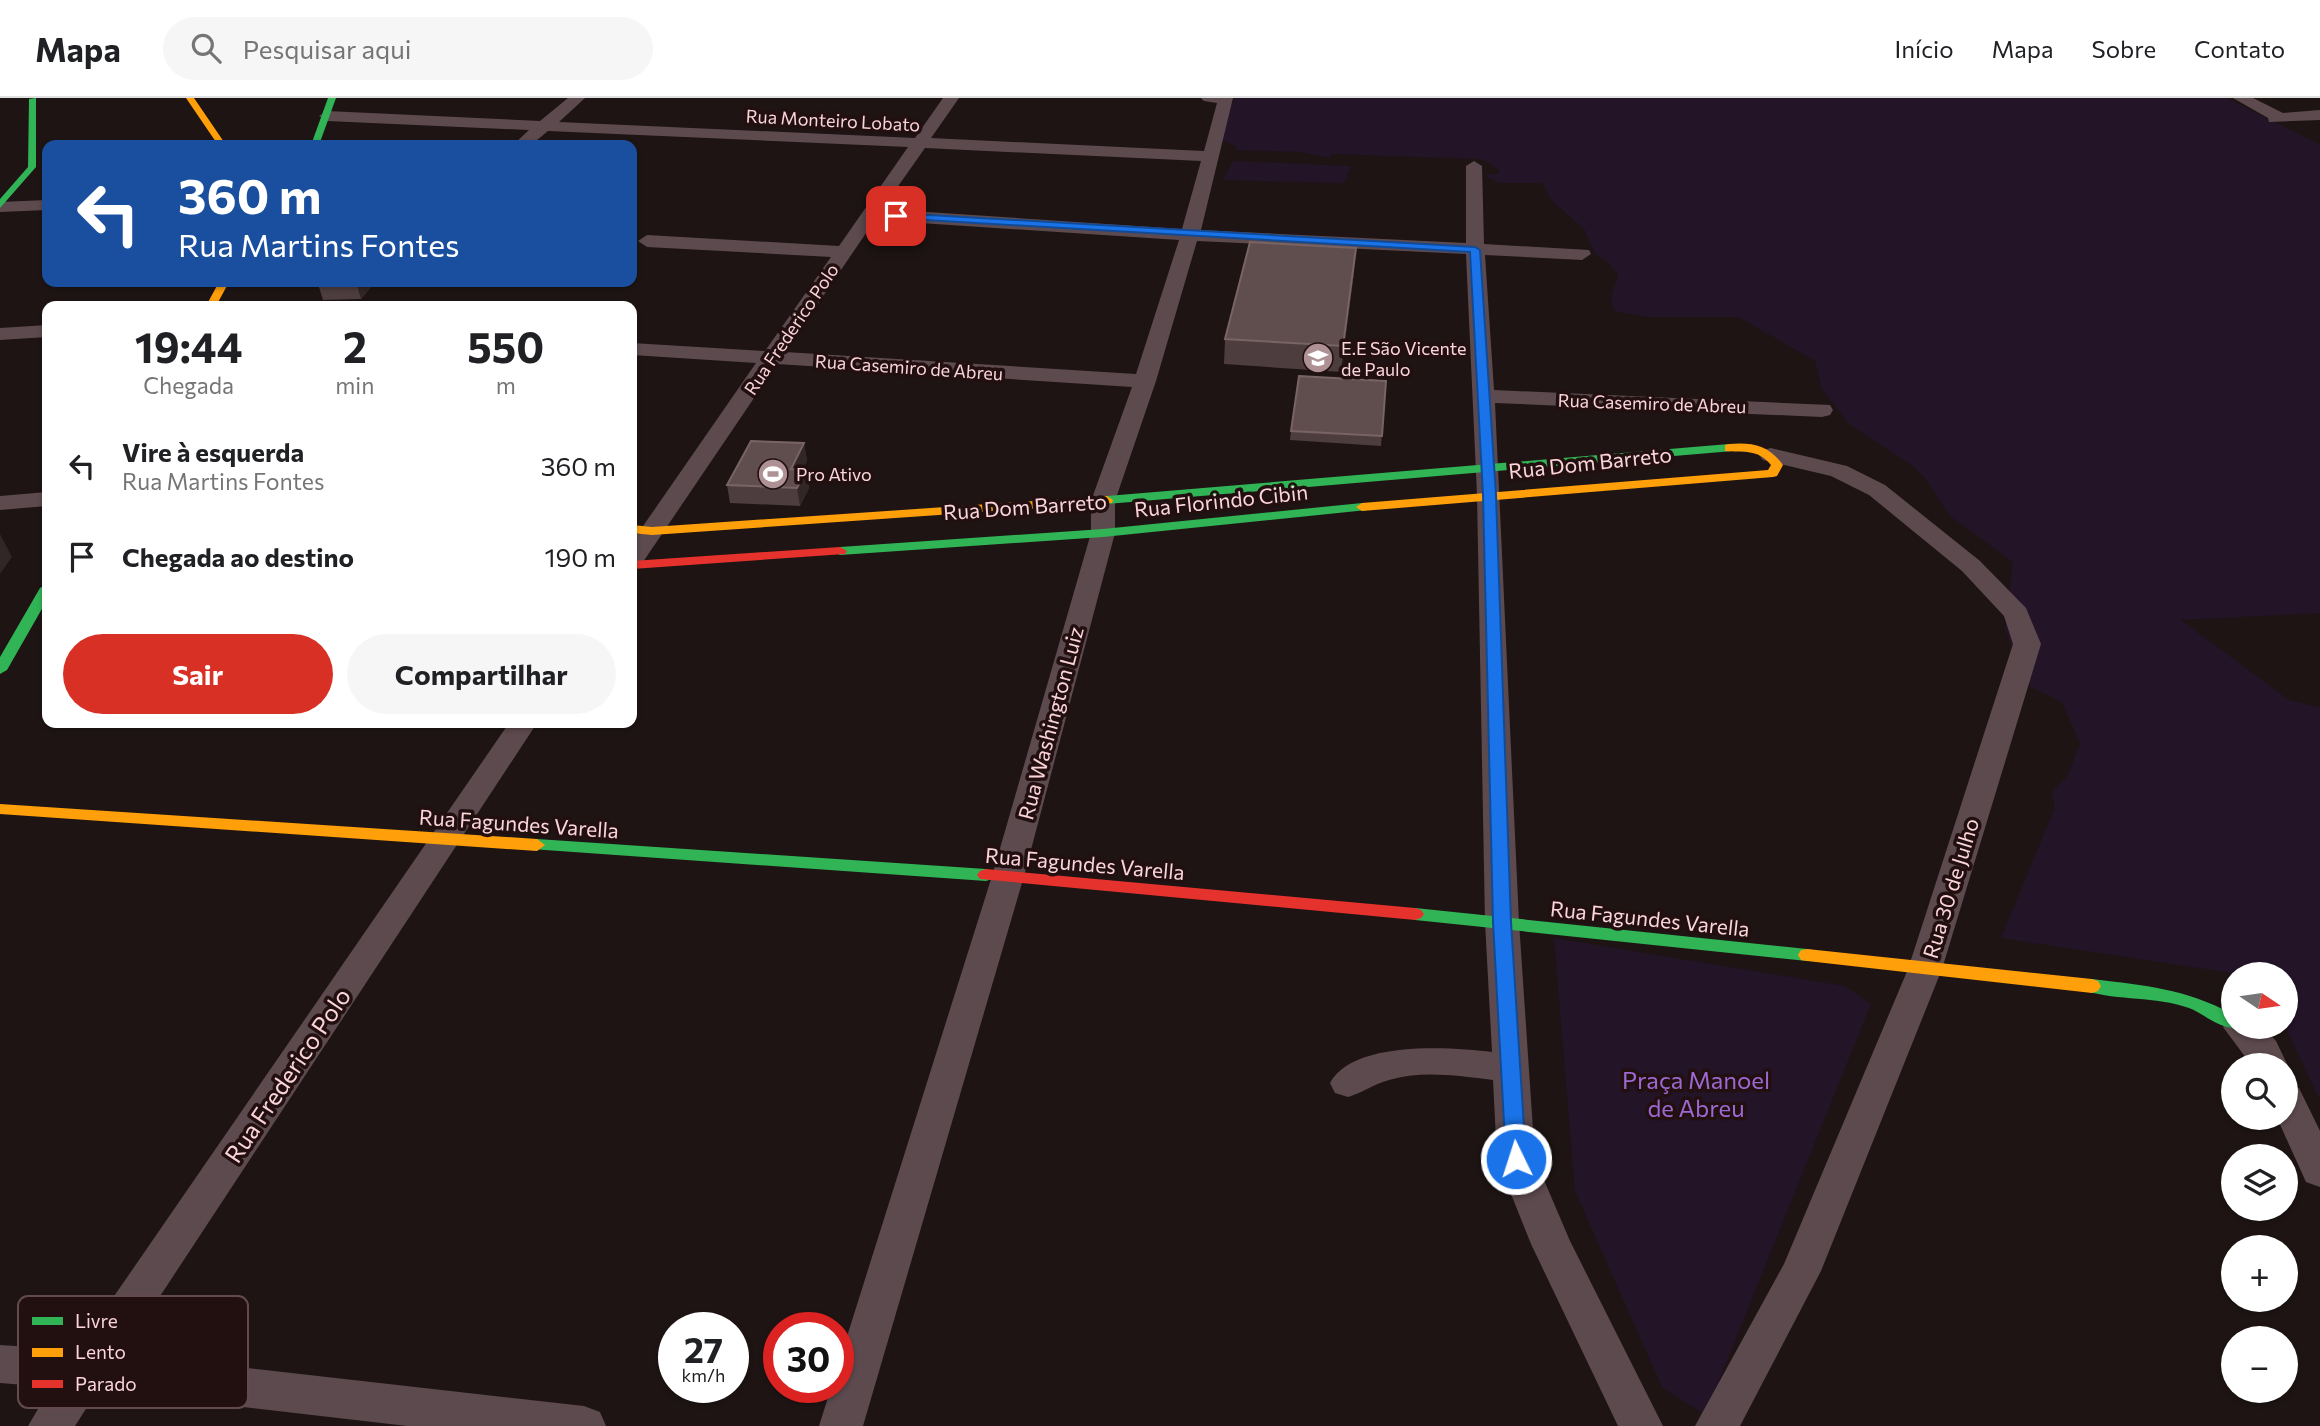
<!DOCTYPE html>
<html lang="pt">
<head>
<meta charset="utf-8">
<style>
	:root { --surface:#fff; --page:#f6f6f6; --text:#202124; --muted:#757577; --line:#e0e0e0; --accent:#d93025 }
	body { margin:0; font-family:Commissioner,sans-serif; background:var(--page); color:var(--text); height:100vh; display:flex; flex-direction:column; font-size:26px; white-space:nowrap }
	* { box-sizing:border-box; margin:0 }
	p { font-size:23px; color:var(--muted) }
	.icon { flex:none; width:38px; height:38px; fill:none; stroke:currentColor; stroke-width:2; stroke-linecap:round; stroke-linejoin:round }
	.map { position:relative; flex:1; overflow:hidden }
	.drawer { position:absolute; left:42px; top:203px; width:595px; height:427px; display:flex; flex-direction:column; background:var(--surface); border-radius:14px; box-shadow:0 2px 5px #0004 }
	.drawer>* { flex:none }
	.guide { position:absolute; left:42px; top:42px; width:595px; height:147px; border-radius:14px; box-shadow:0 2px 5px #0004; background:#1a4fa0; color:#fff; overflow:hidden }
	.needle { width:46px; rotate:103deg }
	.fabs { position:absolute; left:2221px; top:864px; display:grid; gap:14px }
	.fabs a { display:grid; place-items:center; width:77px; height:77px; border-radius:50%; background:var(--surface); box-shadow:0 2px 5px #0004; font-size:35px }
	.speed { position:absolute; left:658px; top:1214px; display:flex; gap:14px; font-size:35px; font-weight:700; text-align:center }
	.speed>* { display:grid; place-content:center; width:91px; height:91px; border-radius:50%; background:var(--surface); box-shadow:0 2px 5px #0004; line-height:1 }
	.speed small { font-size:18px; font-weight:400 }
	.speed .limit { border:10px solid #d22; background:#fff; color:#111 }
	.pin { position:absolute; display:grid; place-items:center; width:60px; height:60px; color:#fff; margin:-30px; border-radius:14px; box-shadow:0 4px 10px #0006 }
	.me { position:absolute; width:77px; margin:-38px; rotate:356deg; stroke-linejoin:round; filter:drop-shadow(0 0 5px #0008) }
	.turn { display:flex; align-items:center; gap:24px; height:147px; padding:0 21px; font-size:32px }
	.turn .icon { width:91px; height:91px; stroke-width:2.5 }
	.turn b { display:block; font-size:49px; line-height:60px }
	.eta { display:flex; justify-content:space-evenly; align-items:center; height:119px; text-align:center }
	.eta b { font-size:42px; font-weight:700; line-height:49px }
	.action { display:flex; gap:14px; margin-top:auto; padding:14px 21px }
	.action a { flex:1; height:80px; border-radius:42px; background:var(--accent); color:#fff; font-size:28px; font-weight:700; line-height:80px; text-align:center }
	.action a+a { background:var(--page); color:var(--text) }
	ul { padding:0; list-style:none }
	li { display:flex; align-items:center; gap:21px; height:91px; padding:0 21px }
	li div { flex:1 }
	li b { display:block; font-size:26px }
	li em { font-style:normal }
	header { display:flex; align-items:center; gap:42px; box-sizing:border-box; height:98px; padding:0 35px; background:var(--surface); border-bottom:2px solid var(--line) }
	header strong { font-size:33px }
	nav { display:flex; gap:38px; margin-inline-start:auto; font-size:24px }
	.search { width:490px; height:63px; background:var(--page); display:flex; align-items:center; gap:18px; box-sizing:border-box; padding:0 24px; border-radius:38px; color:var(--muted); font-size:26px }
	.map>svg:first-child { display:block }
	.green { fill:#231428 }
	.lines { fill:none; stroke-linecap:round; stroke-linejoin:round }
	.street { fill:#5d4a4e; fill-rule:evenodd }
	.fast { fill:#30b455; fill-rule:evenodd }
	.slow { fill:#ff9f0a; fill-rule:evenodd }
	.jam { fill:#e5322d; fill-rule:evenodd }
	.wall { fill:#4d3d3f }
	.shaded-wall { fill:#322627 }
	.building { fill:#604e4f; stroke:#786365; stroke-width:2 }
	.route { fill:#1a73e8; stroke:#114b97; stroke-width:2 }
	.labels { text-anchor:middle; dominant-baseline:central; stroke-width:7; stroke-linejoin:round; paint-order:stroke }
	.far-street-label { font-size:18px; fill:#fbd5da; stroke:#221011 }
	.far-poi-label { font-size:18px; fill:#fbd5da; stroke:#221011; text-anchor:start }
	.street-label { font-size:21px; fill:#fbd5da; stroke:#221011 }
	.near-street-label { font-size:24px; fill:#fbd5da; stroke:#221011 }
	.near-park-label { font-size:24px; fill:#9e68d4; stroke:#221011 }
	.key { fill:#221011; stroke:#634b4d; stroke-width:2 }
	.key-label { font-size:19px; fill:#fbd5da }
</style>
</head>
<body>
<header>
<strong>Mapa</strong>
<div class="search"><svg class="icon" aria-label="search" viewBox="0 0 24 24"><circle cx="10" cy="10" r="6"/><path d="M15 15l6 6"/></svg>Pesquisar aqui</div>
<nav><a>Início</a><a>Mapa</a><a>Sobre</a><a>Contato</a></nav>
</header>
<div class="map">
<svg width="2320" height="1328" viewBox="0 0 2320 1328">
	<rect width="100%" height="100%" fill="#1e1414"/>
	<path class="green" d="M1235 0H2226L2320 47V515L2181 522 2289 602 2320 610V1002L2285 929 2286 877H2246L2001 840 2055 709 2052 694 2067 679 2080 646 2062 604 2030 588 2020 576 2005 530 2013 464 1950 418 1926 381 1910 366 1849 326 1822 291 1815 263 1739 219H1648L1614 213 1611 200 1618 177 1608 164 1595 156 1584 131 1550 101 1543 85H1500L1484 77 1499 75 1498 71 1481 61 1332 56 1329 60 1302 54 1236 52V48L1219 41 1220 14 1233 5Z
		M1233 63 1351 68 1344 85 1223 82Z
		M1554 840 1845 888 1871 906 1705 1317 1662 1289 1575 1093Z"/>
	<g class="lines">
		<path class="street" d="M568 0H585L559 24 915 40 943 0H959L931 40 1204 53 1217 5 1204 3 1201 0H1233L1201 132 1466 145V68L1474 63 1482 68 1484 146 1589 152 1591 156 1582 162 1485 157 1494 292 1830 307 1833 312 1830 317 1822 319 1495 305 1519 824 1535 1061 1570 1143 1663 1328H1618L1531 1146 1497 1061 1493 982C1459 978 1422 972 1389 982 1374 986 1362 995 1348 999L1335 995 1330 985C1353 942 1451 949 1492 954L1485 824 1477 397 1466 156 1197 143 1156 283 1115 403V435L1024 778 863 1328H819L831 1290H838V1267L992 778 1091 435V403L1132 289 777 266 641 467 632 470V444L756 265 632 257V245L765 253 831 159 647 149 638 143 647 137 839 148 908 49 548 33 531 47H513L529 32 327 23 319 18 327 13 540 23ZM925 50 1201 63 1182 131 882 111ZM875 122 1179 142 1136 276 785 254Z
			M2233 0H2253L2283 15 2320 12V22L2269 24 2268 20Z
			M47 102V112L0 114V104Z
			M47 227V239L0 242V230Z
			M1771 350 1847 368 1885 387 1980 463 2026 510 2041 546 1942 871 1821 1173 1740 1328H1695L1784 1166 1908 871 2013 546 2004 518 1962 473 1869 397 1831 378 1763 362 1759 357 1763 352Z
			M47 394V408L0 412V398Z
			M509 625H537L122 1256 584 1308 600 1314 606 1328H407L98 1292 75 1328H28L51 1289 0 1285V1247L77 1252Z
			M2233 918V929H2263L2276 943 2288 968 2286 973V968H2252L2223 929 2228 920Z
			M2286 986 2299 990 2320 1033V1089L2306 1084 2277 1020H2286Z"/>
		<path class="fast" d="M36 0V69L0 110V101L28 69 29 1Z
			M328 0H336L319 47H311Z
			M1729 346 1733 347V353L1107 406 1101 402 1107 398Z
			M1362 405 1368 409 1367 412 1103 439 840 457 833 453 840 449 1103 431Z
			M47 486V502L7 572 0 576V559L40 490Z
			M537 741 986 771 992 773 995 777 992 781 986 783 531 751 529 747 531 743Z
			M1415 810 1807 851 1813 852 1816 857 1813 862 1807 863 1415 822 1409 820 1406 816 1409 812Z
			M2092 881C2148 888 2182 890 2233 916V929H2239C2223 934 2203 915 2189 910 2155 898 2119 903 2086 893L2083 888 2086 883Z"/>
		<path class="slow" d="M186 0H194L226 47H218Z
			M219 184H229L216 208H206Z
			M1729 346C1752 344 1769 347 1783 367L1777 378 1773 379 1362 413 1356 409 1362 405 1768 372 1771 367C1757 350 1744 355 1725 353V347Z
			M1107 398 1113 402 1112 405 652 437 632 435V427L652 429Z
			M0 706 537 741 545 747 537 753 0 716Z
			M1807 851 2092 881 2098 883 2101 888 2098 893 2092 895 1807 863 1801 862 1798 857 1801 852Z"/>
		<path class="jam" d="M840 449 847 453 845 456 632 471V463Z
			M986 771 1415 810 1421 812 1424 816 1421 820 1415 822 980 781 977 777 980 773Z"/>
	</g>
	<path class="wall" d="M1354 174 1341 274 1224 266 1225 241Z
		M282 184H375L361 201 323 202 318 186 283 187Z
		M1386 283 1381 348 1290 342 1291 333Z
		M47 319V335L43 326Z
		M804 345 807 363 803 371 806 372 809 390 800 408 730 405 727 387Z"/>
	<path class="shaded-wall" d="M1356 150 1354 174 1341 274 1343 248Z
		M356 184H375L361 201Z
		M804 345 807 363 794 390 791 371Z
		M806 372 809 390 800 408 797 390Z
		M0 436 12 459 0 476Z"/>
	<path class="building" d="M1250 144 1356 150 1343 248 1225 241Z
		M318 184H357L317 185Z
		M1299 278 1386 283 1382 338 1291 333Z
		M751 343 804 345 791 371 806 372 797 390 727 387Z"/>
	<path class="route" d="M896 115 1475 149 1480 152 1496 397 1511 824 1526 1061 1523 1067 1516 1069 1509 1067 1506 1061 1493 824 1483 397 1470 154 892 120V116Z"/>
	<defs>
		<g id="school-disc" transform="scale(1.575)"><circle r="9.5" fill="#ae9195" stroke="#221011"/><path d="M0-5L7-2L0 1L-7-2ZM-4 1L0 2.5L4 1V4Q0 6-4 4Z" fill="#fff"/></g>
		<g id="stadium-disc" transform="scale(1.575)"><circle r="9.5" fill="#ae9195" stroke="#221011"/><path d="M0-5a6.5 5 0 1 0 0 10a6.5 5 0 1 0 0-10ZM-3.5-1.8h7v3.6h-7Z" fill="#fff"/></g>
	</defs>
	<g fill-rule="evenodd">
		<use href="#school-disc" x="1318" y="260"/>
		<use href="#stadium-disc" x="773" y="376"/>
	</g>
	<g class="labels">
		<g class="far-street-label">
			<text transform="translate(833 22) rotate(3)">Rua Monteiro Lobato</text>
			<text transform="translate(791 231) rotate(-56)">Rua Frederico Polo</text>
			<text transform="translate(909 269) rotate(4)">Rua Casemiro de Abreu</text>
			<text transform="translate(1652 305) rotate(2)">Rua Casemiro de Abreu</text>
		</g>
		<g class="far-poi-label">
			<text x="1341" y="250">E.E São Vicente<tspan x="1341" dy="21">de Paulo</tspan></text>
			<text x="796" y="376">Pro Ativo</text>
		</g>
		<g class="street-label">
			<text transform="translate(1590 364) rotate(-6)">Rua Dom Barreto</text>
			<text transform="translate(1221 402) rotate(-6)">Rua Florindo Cibin</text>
			<text transform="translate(1025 408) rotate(-4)">Rua Dom Barreto</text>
			<text transform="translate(1050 625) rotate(-75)">Rua Washington Luiz</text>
			<text transform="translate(519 725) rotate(4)">Rua Fagundes Varella</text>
			<text transform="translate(1085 765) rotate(5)">Rua Fagundes Varella</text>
			<text transform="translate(1950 790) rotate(-73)">Rua 30 de Julho</text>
			<text transform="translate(1650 820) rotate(6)">Rua Fagundes Varella</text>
		</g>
		<g class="near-street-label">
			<text transform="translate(287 977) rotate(-56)">Rua Frederico Polo</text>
		</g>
		<g class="near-park-label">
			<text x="1696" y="981">Praça Manoel<tspan x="1696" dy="28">de Abreu</tspan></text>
		</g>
	</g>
	<rect x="18" y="1198" width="230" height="112" rx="10" class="key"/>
	<rect x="32" y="1219" width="31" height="8" fill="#30b455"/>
	<rect x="32" y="1250" width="31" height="9" fill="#ff9f0a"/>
	<rect x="32" y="1282" width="31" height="8" fill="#e5322d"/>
	<g class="key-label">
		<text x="75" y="1230">Livre</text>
		<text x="75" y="1261">Lento</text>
		<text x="75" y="1293">Parado</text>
	</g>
</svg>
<div class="fabs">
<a><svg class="needle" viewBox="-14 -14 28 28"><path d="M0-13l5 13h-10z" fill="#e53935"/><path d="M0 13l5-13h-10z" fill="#757577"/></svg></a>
<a><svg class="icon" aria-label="search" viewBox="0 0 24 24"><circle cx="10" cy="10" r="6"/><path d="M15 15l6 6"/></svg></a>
<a><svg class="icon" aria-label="layers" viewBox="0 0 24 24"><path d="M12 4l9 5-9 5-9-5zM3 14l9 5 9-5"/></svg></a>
<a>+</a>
<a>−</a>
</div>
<div class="speed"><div>27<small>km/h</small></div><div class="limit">30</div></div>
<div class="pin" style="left:896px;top:118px;background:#d93025"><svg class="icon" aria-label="arrive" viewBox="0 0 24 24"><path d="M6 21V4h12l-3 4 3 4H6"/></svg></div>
<svg class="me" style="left:1516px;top:1061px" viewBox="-20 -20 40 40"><circle r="17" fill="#1a73e8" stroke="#fff" stroke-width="3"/><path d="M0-11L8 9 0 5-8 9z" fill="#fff"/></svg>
<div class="guide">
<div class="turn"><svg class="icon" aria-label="left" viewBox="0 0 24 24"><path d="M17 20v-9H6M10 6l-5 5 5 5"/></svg><div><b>360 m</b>Rua Martins Fontes</div></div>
</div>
<section class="drawer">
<div class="eta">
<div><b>19:44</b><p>Chegada</p></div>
<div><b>2</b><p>min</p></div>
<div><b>550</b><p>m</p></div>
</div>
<ul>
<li><svg class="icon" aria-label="left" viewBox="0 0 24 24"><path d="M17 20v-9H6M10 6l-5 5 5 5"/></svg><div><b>Vire à esquerda</b><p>Rua Martins Fontes</p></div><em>360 m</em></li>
<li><svg class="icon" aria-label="arrive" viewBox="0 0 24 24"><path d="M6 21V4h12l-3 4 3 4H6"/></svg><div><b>Chegada ao destino</b></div><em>190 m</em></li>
</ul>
<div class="action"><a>Sair</a><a>Compartilhar</a></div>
</section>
</div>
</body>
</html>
